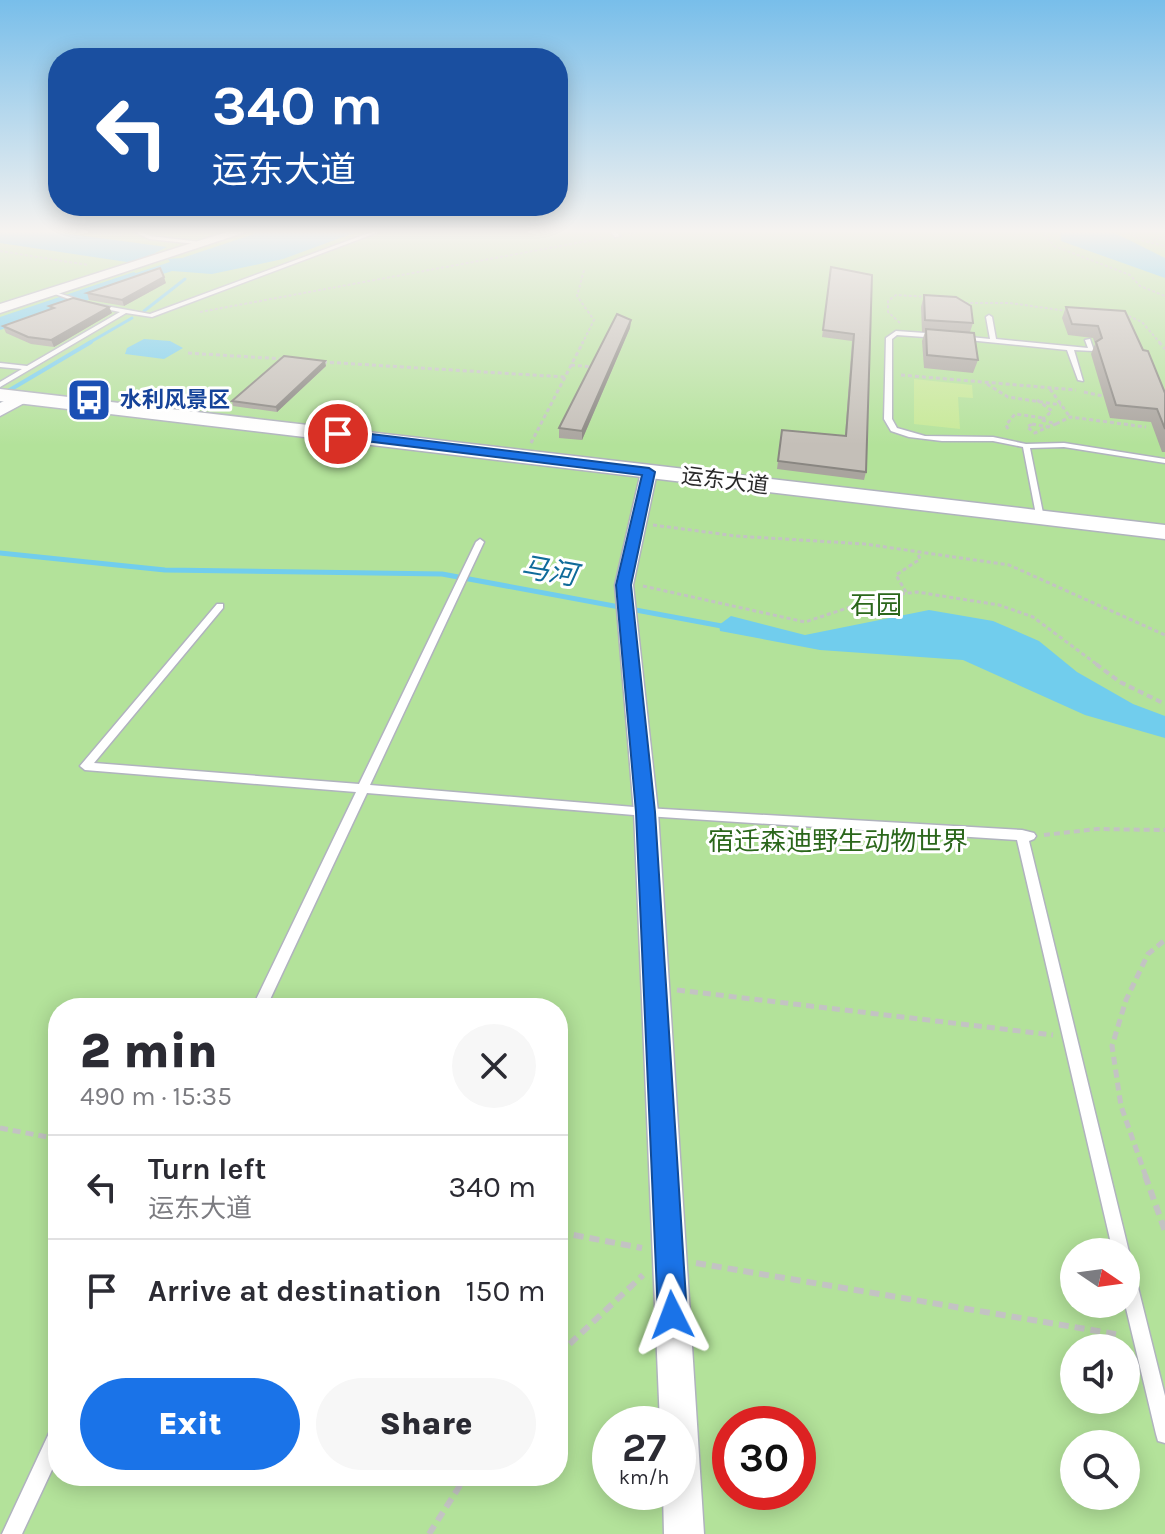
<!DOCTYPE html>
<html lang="en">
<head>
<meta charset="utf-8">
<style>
	:root { --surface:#fff; --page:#f7f7f7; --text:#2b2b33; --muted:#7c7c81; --line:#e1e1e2; --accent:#1a73e8 }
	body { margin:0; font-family:Karla,"Noto Sans SC",sans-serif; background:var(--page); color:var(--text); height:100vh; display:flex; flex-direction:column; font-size:30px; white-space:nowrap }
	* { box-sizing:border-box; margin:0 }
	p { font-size:26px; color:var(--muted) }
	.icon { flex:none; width:44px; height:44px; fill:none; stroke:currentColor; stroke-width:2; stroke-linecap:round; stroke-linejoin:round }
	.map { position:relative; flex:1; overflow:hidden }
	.panel { position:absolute; left:48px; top:998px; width:520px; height:488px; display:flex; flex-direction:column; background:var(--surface); border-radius:32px; box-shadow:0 4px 20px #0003 }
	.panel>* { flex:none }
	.hud { position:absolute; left:48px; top:48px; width:520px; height:168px; border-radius:32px; box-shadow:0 4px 20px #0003; background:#1a4fa0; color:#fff; overflow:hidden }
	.needle { width:52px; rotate:103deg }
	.fabs { position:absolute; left:1060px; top:1238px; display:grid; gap:16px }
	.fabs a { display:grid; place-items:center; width:80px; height:80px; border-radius:50%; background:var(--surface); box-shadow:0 4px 20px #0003; font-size:40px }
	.speed { position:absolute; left:592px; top:1406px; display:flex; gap:16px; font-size:40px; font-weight:700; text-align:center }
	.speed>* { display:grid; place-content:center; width:104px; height:104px; border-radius:50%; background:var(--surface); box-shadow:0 4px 20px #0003; line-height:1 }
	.speed small { font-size:20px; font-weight:400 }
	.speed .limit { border:12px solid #d22; background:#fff; color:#111 }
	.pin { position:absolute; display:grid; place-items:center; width:68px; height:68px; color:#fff; margin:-34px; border:4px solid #fff; border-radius:50%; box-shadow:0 2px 8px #0007 }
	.me { position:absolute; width:88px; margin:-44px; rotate:357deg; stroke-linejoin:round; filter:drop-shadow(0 0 6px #0008) }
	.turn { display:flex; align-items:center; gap:28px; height:168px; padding:0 32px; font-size:36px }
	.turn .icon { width:104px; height:104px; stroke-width:2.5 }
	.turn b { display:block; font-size:56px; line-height:68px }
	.round { display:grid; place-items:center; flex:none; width:84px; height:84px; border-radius:42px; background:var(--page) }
	.head { display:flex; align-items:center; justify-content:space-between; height:136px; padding:0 32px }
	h1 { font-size:48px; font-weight:800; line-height:60px }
	.cta { display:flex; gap:16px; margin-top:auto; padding:16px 32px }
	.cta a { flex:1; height:92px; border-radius:48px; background:var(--accent); color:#fff; font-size:32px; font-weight:800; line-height:92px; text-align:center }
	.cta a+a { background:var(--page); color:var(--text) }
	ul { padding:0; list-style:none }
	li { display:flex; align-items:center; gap:24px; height:104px; padding:0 32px; border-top:2px solid var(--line) }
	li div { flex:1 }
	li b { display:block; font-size:30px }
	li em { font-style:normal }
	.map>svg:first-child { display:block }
	.green { fill:#b3e29a; fill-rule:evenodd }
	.pitch { fill:#c6e996 }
	.water { fill:#71cded }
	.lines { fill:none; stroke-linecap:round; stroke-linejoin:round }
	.stream-far2 { stroke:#71cded; stroke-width:3 }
	.stream-far1 { stroke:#71cded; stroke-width:4 }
	.stream { stroke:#71cded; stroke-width:5 }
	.river { fill:#71cded; fill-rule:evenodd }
	.service-casing { stroke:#b0b3be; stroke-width:3 }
	.minor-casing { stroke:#b0b3be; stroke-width:3 }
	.tertiary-casing { stroke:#b0b3be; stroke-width:3 }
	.secondary-casing { stroke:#b0b3be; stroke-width:3 }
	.path-far4 { stroke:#c3c3c3; stroke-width:2; stroke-dasharray:3 2; stroke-linecap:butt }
	.path-far3 { stroke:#c3c3c3; stroke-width:3; stroke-dasharray:4 3; stroke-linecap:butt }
	.path-far2 { stroke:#c3c3c3; stroke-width:4; stroke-dasharray:6 4; stroke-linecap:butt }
	.path-far1 { stroke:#c3c3c3; stroke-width:5; stroke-dasharray:8 5; stroke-linecap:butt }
	.path { stroke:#c3c3c3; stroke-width:6; stroke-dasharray:10 6; stroke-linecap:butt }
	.service { fill:#fff; fill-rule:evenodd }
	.minor { fill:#fff; fill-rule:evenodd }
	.tertiary { fill:#fff; fill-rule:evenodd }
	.secondary { fill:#fff; fill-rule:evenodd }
	.wall { fill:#a9a49e }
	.shaded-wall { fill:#898681 }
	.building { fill:#c4bfb8; stroke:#898681; stroke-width:2 }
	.route { fill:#1a73e8; stroke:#114b97; stroke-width:2 }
	.labels { text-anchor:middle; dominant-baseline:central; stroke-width:6; stroke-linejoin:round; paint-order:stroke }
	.far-transit-label { font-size:22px; font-weight:bold; fill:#164399; stroke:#fff; text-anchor:start }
	.far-street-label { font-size:22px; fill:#2a2a2a; stroke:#fff }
	.park-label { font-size:26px; fill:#2b671b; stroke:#fff }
	.water-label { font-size:28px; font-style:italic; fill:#0f6b9a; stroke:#fff }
</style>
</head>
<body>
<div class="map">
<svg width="1165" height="1534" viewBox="0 0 1165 1534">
	<rect width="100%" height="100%" fill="#ece5dd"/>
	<path class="green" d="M0 230H1165V1534H0ZM58 1008H558V1476H58ZM1074 1252H1126V1304H1074ZM1074 1348H1126V1400H1074ZM610 1424H678V1492H610ZM730 1424H798V1492H730ZM1074 1444H1126V1496H1074Z"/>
	<path class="pitch" d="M914 379 972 385 973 398 958 397 960 429 914 424Z"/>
	<path class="water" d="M0 230H39L167 247 155 253 158 255 127 262 0 243Z
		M249 230H362L283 259 212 274 172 271 114 290H95L99 285 170 262 168 259 182 258 254 234Z
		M1060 230H1109L1165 258V278L1061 241Z
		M144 339 170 341 183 348 164 359 125 354 127 348Z
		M929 610 993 621 1039 641 1077 672 1133 704 1165 716V738L1085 715 963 660 820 650 720 631 719 625 731 616 805 635Z"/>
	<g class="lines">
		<path class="stream-far2" d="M144 311 185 279
			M87 344 132 318"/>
		<path class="stream-far1" d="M8 391 91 342"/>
		<path class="stream" d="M0 553 165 570 442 574 727 627"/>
		<path class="river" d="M134 272 143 278 141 282 0 330V317Z"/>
		<g class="service-casing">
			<path id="service" d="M131 230H137L150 236 209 243 206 245 149 239Z
				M377 230H384L152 317 126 313 0 387V382L22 369 0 367V363L27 366 120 312 86 305 52 293V291L89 303 150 314Z
				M609 230H614L620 236 615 237Z
				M989 315 992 317 996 339 1088 348 1085 340 1090 339 1094 351 1074 350 1083 381 1078 380 1067 350 958 339 957 338 960 336 990 339 986 317Z
				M896 331 939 334 942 336 939 338 897 335 892 339V419L897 428 925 436 993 437 1026 444 1064 443 1165 459V463L1064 447 1030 448 1044 518 1043 520H1037L1023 447 993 441H942L909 437 891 431 884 419 886 338Z
				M480 539 484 542 370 785 646 808 1022 830 1034 833 1036 836 1034 839 1029 841 1129 1252 1127 1258 1126 1252H1113L1017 840 646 816 367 793 266 1008H252L356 792 85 770 80 766 217 604H223V608L94 763 359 784 476 542Z
				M1126 1263 1132 1265 1134 1271 1165 1396V1443L1158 1441 1156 1434 1125 1304Z
				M58 1427V1457L22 1534H2L51 1429Z"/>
		</g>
		<g class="minor-casing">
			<path id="minor" d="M649 467 657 472 633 585 658 812 704 1534H664L663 1492H678V1424H660L634 812 615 585 641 472Z"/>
		</g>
		<g class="tertiary-casing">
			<path id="tertiary" d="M233 230H252L0 313V304Z
				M22 392 28 393V401L0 416V403Z"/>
		</g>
		<g class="secondary-casing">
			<path id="secondary" d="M0 389 1165 525V539L0 401Z"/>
		</g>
		<path class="path-far4" d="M69 230 91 231
			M1041 230 1054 246 1130 275 1140 286 1165 296
			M1124 230 1144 241 1165 246
			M89 232 123 235
			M629 234 648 230
			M1148 241 1165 238
			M0 251 88 265
			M965 303H1010L1067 311
			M200 312 604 238
			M1124 314 1142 322 1161 344
			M900 323 888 312V301L896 295 929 297
			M582 344 594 320 577 296 584 270"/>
		<path class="path-far3" d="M1159 342 1165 349
			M188 353 283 359
			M323 362 565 377
			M571 365 592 367
			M901 375 1076 390
			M987 384 1008 397 1061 405
			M1050 389 1070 417
			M1084 392 1107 397
			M1037 400 1052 411 1043 419
			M1042 420 1056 424 1048 427
			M1032 424 1048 427 1035 433 1027 427Z
			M1056 424 1070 417 1146 427
			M1008 429 1006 425 1015 414 1044 418
			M531 443 583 342
			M653 525 736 536 865 544 1009 565 1165 635
			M643 586 805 622 884 596 917 592 999 605 1033 617 1099 666
			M906 592 896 575 920 559 917 552"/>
		<path class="path-far2" d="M1096 664 1120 682 1165 704
			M1044 835 1097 829 1165 830"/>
		<path class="path-far1" d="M677 990 1053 1035
			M0 1128 58 1139
			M1146 1177 1121 1106 1112 1046 1126 1000 1148 954 1165 940"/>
		<path class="path" d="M1145 1175 1165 1231
			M558 1232 642 1248
			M696 1263 1121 1335
			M558 1355 643 1275
			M429 1534 466 1476"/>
		<use href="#service" class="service"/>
		<use href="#minor" class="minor"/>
		<use href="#tertiary" class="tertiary"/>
		<use href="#secondary" class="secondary"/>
	</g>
	<path class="wall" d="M831 267 872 275 866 472 864 480 777 469 782 430 845 436 852 341 822 337Z
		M166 283 124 306 89 300 87 293Z
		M924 295 973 323 970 332 978 360 973 373 924 368 922 341 925 332H922L921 307Z
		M49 306 109 307 112 313 54 347 31 344 6 333 3 326 51 309Z
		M1066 307 1143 350 1165 393V452H1162L1151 422 1110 418 1091 354 1095 344 1093 338 1068 335 1062 318Z
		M631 320 630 328 582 440 559 438V428Z
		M326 366 277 412 233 406 232 401Z"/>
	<path class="shaded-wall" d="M164 277 166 283 124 306 122 300Z
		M109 307 112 313 54 347 51 340Z
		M631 320 630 328 582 440V431Z
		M325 361 326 366 277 412 276 407Z"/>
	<path class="building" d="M831 267 872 275 866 472 778 461 782 430 846 436 854 334 823 330Z
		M160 268 164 277 122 300 87 293Z
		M924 295 956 297 971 306 973 323 925 320Z
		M73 298 109 307 51 340 28 337 3 326 54 308 49 306Z
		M1066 307 1125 311 1143 350 1148 351 1165 393V429L1157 409 1116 405 1096 342 1102 338 1098 326 1072 324Z
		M617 314 631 320 582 431 559 428Z
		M926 329 974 333 978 360 927 355Z
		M284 356 325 361 276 407 232 401Z"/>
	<linearGradient id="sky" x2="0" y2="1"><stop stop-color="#78beea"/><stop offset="0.52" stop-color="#f6f3f0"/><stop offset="1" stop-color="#f6f3f0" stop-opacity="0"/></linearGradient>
	<rect width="1165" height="445" fill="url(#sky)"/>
	<path class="route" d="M338 430 649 468 655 472 631 585 655 812 687 1315 682 1325 672 1329 662 1325 658 1315 636 812 616 585 642 475 333 437 332 434Z"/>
	<defs>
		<g id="bus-square" transform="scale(2.3)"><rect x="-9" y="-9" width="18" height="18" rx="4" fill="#1a4fb4" stroke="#fff"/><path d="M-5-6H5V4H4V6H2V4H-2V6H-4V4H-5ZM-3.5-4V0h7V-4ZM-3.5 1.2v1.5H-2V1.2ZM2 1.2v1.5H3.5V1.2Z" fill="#fff"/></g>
	</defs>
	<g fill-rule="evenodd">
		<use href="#bus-square" x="89" y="400"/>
	</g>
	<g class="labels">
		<g class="far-transit-label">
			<text x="120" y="400">水利风景区</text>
		</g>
		<g class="far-street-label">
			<text transform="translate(725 481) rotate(7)">运东大道</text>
		</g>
		<g class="park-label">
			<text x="876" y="605">石园</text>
			<text x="838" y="841">宿迁森迪野生动物世界</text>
		</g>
		<g class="water-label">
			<text transform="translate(549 571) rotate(10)">马河</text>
		</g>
	</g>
</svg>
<div class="fabs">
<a><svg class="needle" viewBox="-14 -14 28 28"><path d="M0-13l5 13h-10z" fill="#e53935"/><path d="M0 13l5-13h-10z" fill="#7c7c81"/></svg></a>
<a><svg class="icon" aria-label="sound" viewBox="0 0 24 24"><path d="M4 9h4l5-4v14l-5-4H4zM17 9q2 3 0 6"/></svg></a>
<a><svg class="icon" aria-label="search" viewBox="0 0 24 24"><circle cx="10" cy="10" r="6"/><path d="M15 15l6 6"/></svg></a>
</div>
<div class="speed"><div>27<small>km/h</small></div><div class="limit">30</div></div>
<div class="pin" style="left:338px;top:434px;background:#d93025"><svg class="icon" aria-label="arrive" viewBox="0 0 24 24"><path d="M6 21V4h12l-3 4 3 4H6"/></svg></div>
<svg class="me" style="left:672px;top:1315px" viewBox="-20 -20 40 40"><path d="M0-17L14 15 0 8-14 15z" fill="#1a73e8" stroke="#fff" stroke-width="4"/></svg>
<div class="hud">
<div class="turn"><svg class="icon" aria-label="left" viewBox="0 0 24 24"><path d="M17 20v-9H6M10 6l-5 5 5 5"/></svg><div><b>340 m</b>运东大道</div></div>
</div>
<section class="panel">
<div class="head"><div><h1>2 min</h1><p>490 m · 15:35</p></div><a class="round"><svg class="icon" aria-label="close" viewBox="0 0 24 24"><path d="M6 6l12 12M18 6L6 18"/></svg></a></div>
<ul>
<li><svg class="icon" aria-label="left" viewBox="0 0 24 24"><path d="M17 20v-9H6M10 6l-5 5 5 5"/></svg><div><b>Turn left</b><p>运东大道</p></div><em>340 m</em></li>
<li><svg class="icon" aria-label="arrive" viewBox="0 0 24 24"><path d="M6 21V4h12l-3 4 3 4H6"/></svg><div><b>Arrive at destination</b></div><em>150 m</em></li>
</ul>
<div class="cta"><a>Exit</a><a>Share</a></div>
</section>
</div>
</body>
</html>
